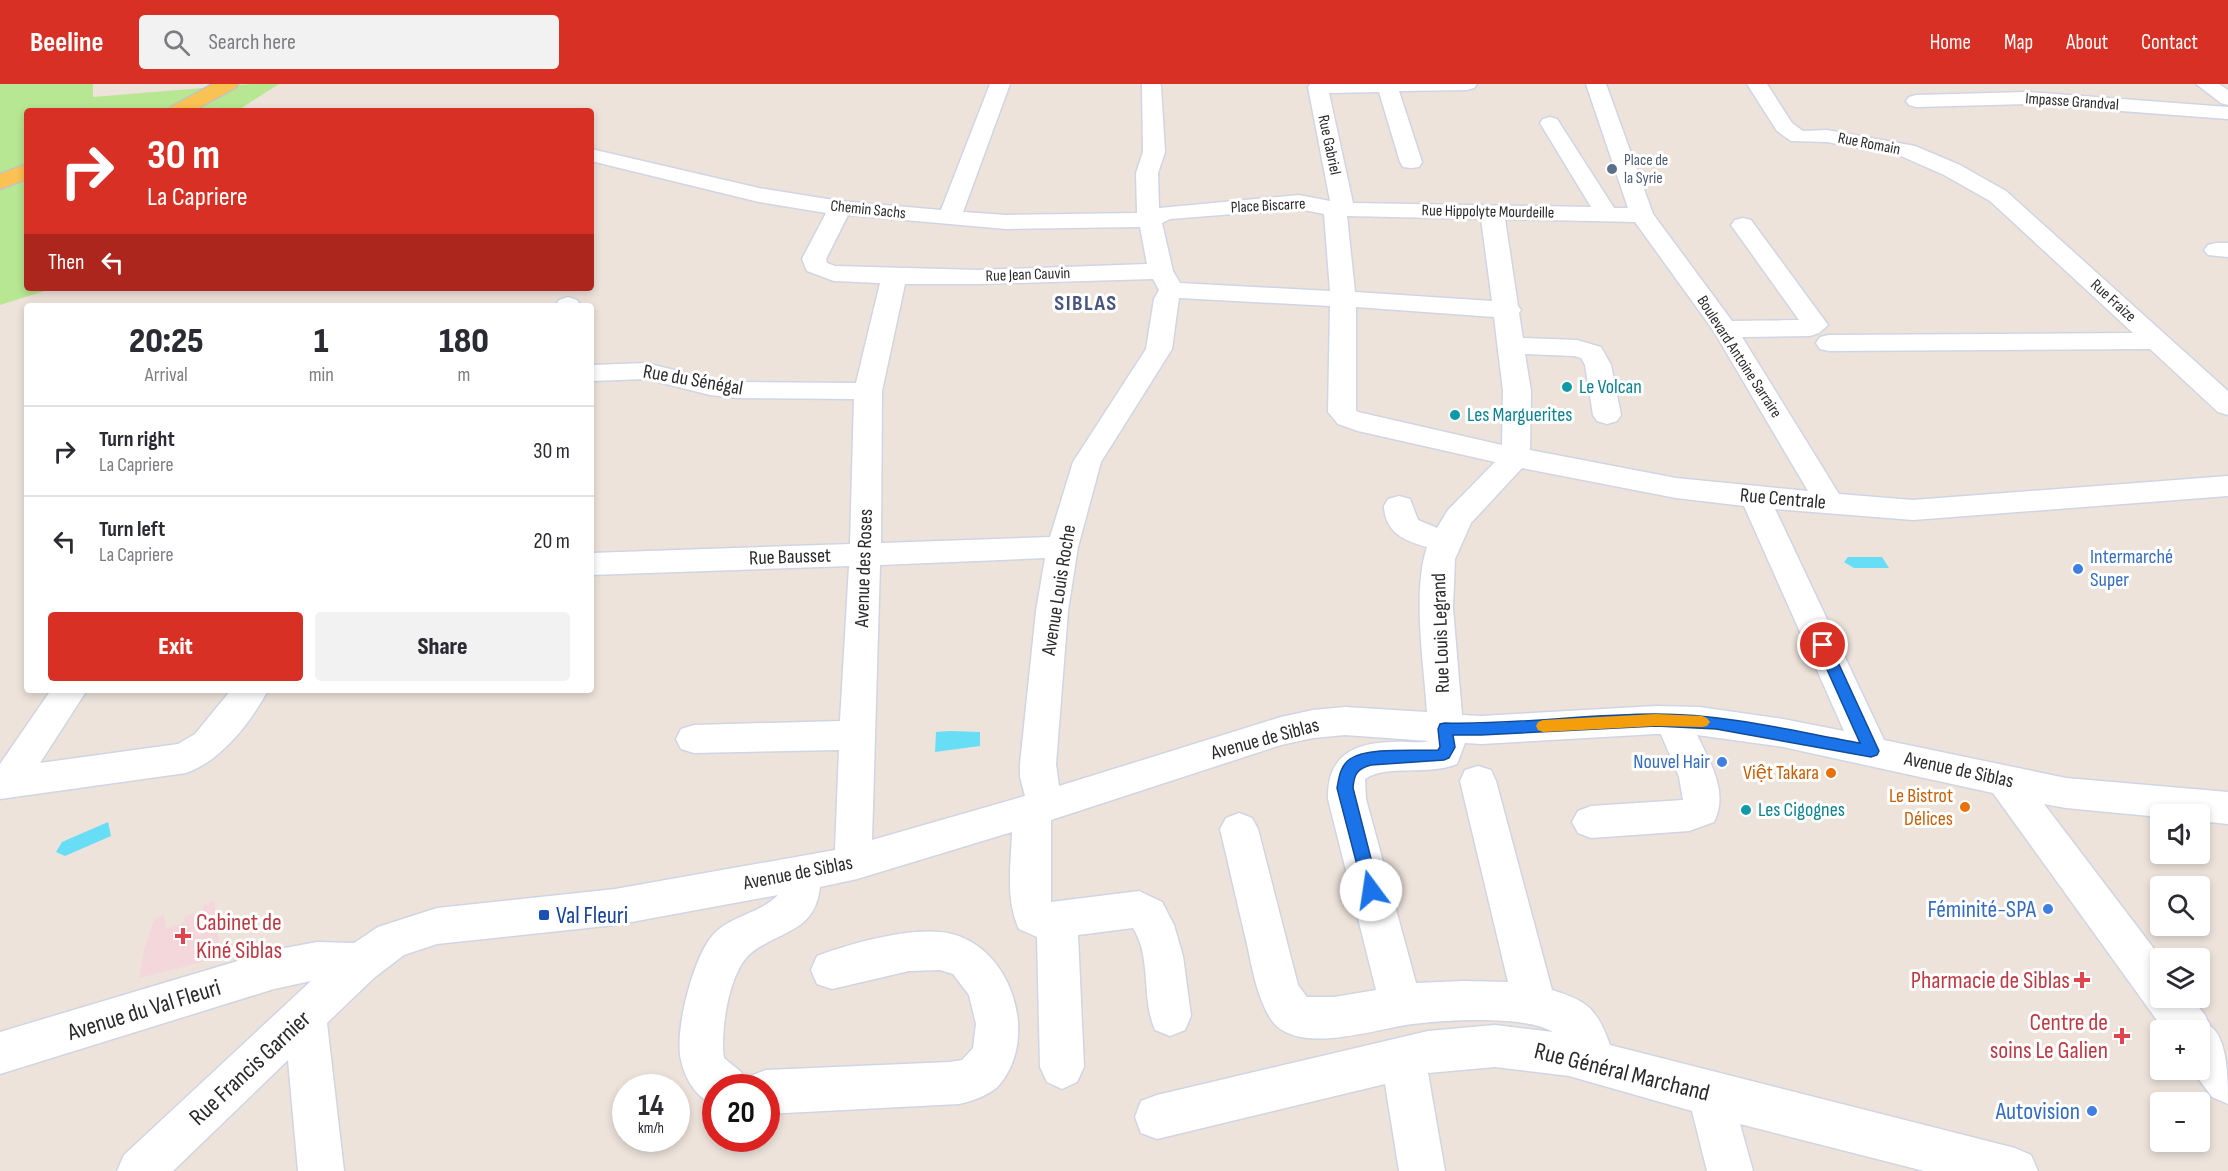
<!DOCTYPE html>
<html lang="en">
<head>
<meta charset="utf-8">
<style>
	:root { --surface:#fff; --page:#f2f2f3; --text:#2b2b33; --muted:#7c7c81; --line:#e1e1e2; --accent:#d93025 }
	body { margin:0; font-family:"Sofia Sans Condensed",sans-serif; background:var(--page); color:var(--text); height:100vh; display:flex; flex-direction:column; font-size:22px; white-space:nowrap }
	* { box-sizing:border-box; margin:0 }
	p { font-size:20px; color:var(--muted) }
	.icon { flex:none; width:33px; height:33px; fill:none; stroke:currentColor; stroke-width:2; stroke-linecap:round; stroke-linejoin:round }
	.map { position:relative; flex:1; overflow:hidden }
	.details { position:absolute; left:24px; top:219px; width:570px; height:390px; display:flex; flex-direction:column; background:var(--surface); border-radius:6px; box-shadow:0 3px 9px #0003 }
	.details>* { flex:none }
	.banner { position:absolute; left:24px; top:24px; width:570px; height:183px; border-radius:6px; box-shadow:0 3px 9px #0003; background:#d93025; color:#fff; overflow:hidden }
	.tools { position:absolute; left:2150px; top:720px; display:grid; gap:12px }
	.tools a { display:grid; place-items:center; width:60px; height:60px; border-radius:6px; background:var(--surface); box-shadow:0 3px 9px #0003; font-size:30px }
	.speed { position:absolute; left:612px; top:990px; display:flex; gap:12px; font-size:30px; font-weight:700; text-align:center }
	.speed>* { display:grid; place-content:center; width:78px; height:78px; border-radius:50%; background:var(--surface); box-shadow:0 3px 9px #0003; line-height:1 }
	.speed small { font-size:15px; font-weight:400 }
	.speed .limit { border:9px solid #d22; background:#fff; color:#111 }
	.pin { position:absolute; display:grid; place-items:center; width:51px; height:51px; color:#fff; margin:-26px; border:3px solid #fff; border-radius:50%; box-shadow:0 2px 6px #0007 }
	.me { position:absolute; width:66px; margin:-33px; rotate:346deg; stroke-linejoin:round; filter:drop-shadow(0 0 4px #0008) }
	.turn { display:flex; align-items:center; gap:21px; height:126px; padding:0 24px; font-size:27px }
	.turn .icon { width:78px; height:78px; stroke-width:2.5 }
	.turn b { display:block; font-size:42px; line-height:51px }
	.then { display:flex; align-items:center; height:57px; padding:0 24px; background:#0003; gap:12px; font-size:22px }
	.eta { display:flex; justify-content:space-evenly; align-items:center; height:102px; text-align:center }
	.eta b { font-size:36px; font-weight:800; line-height:42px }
	.primary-button { display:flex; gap:12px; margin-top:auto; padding:12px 24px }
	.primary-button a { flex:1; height:69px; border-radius:6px; background:var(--accent); color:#fff; font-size:24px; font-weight:800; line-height:69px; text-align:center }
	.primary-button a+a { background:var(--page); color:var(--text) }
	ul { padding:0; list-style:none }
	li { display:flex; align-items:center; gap:18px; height:90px; padding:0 24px; border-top:2px solid var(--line) }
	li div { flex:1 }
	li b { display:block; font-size:22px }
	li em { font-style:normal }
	header { display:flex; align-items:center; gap:36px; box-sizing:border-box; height:84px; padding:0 30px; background:var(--accent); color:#fff }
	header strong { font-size:28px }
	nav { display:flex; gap:33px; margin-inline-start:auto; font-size:21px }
	.search { width:420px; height:54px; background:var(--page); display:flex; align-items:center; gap:15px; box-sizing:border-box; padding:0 21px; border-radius:6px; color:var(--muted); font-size:22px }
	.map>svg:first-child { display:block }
	.medical { fill:#f4d7db }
	.green { fill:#b8e793 }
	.water { fill:#67def6 }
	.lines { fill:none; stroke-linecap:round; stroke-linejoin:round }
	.minor-casing { stroke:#d0d5e4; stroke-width:3 }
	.major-casing { stroke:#c3c3c3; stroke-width:3 }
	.minor { fill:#fff; fill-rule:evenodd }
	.major { fill:#f9c253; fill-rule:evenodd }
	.route { fill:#1a73e8; stroke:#114b97; stroke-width:1.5 }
	.slow { fill:#f59e0b }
	.service-dot { fill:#5c6f8a; stroke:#fff; stroke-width:2 }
	.culture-dot { fill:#0f9aa8; stroke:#fff; stroke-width:2 }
	.shop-dot { fill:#3f7fe0; stroke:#fff; stroke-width:2 }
	.food-dot { fill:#e8710a; stroke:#fff; stroke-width:2 }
	.transit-dot { fill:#1a4fb4; stroke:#fff; stroke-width:2 }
	.health-dot { fill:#e0444e; stroke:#fff; stroke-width:2 }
	.labels { text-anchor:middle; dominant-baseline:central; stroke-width:6; stroke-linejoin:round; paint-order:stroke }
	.far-street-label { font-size:16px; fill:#2a2a2a; stroke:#fff }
	.far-service-label { font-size:16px; fill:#4e5e75; stroke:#fff; text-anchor:start }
	.street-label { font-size:20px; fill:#2a2a2a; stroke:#fff }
	.culture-label { font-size:20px; fill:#0d838f; stroke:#fff; text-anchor:start }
	.shop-label { font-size:20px; fill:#366cbe; stroke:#fff; text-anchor:start }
	.food-label { font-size:20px; fill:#c56008; stroke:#fff; text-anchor:end }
	.far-district-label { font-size:22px; font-weight:bold; letter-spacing:1.5px; fill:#47567d; stroke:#fff }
	.near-shop-label { font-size:24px; fill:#366cbe; stroke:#fff; text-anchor:end }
	.near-transit-label { font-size:24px; fill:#164399; stroke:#fff; text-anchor:start }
	.near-health-label { font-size:24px; fill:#be3a42; stroke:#fff; text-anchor:end }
	.near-street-label { font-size:24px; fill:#2a2a2a; stroke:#fff }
</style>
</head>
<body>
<header>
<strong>Beeline</strong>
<div class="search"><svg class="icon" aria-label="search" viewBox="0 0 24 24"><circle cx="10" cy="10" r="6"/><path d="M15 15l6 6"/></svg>Search here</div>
<nav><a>Home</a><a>Map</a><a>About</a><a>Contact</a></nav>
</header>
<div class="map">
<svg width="2228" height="1087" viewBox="0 0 2228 1087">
	<rect width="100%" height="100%" fill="#ede3db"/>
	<path class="medical" d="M214 817 219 860 203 878 139 894 144 866 155 834 164 831 166 844 185 838 184 833 194 829 195 833 203 830V821Z"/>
	<path class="green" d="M0 0H93V13L251 0H279L237 27H27V204H54L0 221Z"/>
	<path class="water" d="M1848 473H1882L1889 484H1854L1844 478Z
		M950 647 980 648V662L935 668 936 648Z
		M108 738 111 752 65 772 56 768 62 758Z"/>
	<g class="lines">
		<g class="minor-casing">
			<path id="minor" d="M990 0H1010L963 128 1006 131 1137 129 1136 89 1143 68 1142 0H1160L1161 2 1165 68 1158 89 1159 124 1299 111 1330 117 1308 3 1310 0H1477L1474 4 1467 6 1399 7 1422 78 1419 83 1411 84 1403 83 1400 78 1379 8 1329 9 1353 119 1591 123 1540 39 1543 35 1550 33 1557 35 1614 124H1628L1586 0H1606L1653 130 1732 237 1799 236 1731 141 1735 136 1743 134 1751 136 1828 241 1819 249 1810 252 1742 253 1839 410 1913 416 2228 392V412L1913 436 1775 425 1884 656 2066 694 2228 708V740L2199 737V730H2160V733L2066 724 2044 720 2161 874 2160 914H2191L2205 931 2210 942C2228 954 2228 996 2228 1020L2212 1013 2192 986H2199V946H2164L1993 709 1783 663 1697 651C1710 678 1729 709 1714 738L1689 747 1591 754 1578 749 1572 738 1578 727 1591 722 1683 716 1679 693 1661 650H1656L1481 660 1465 659 1457 680C1428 692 1386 680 1365 695L1366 715 1416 899 1463 897 1508 898 1460 697 1465 686 1478 682 1491 686 1496 697 1552 906C1588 917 1597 925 1610 961L2015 1064 2031 1071 2038 1087H1924L1740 1040 1753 1087H1707L1692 1027 1569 992 1495 983 1428 989 1445 1087H1399L1385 1000 1157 1055 1141 1049 1135 1033 1141 1017 1157 1011 1428 947 1495 941 1553 948C1523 931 1448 936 1413 940 1377 944 1295 974 1270 934 1256 911 1252 882 1246 856 1237 819 1229 782 1220 745L1226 734 1239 729 1252 734 1258 745 1298 901 1307 913H1334L1376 906 1328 715C1327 672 1353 659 1392 658 1403 657 1419 660 1429 657L1345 651 1313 654 1281 661 1051 736V818L1139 807 1162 818 1174 841 1183 872 1191 932 1185 946 1170 952 1155 946C1141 914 1152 874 1133 844L1078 851 1084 983 1077 998 1062 1005 1047 998 1040 983 1037 853 1019 845C1005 815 1011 780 1012 748L857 795 820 803C815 849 780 846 751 869 729 887 720 947 724 974L741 988 746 1002 750 992 766 986 950 978 962 976 973 964 976 940 969 911 953 890 940 886 909 887 832 905 817 900 811 886 817 872C852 859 916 841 952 850 1012 865 1039 953 1000 1000 991 1011 972 1017 959 1020L766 1030V1004H716V1022C697 1014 685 996 681 976 674 947 693 875 712 852 730 831 760 830 778 811L615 841 437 860 404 871 375 893 327 939 344 1087H298L288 976 173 1087H117L124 1071 311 897 274 905 0 990V948L274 866 317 858 354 859 378 843 437 824 615 805 835 766 839 666 694 669 681 665 676 655 681 645 694 641 840 637 849 482 591 491V469L850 460 854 315 737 314 710 311 646 295 591 297V281L646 279 710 295 737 298 856 299 880 199 834 197 807 187 802 175 826 129 759 118 591 77V65L759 104 840 117 941 126ZM1299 125 1324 130 1330 207 1180 199 1173 187 1162 139 1170 135ZM848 131 1006 145 1140 143 1147 180 978 186 835 182 827 179 826 175ZM1347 132 1481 135 1492 217 1355 208ZM1505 135 1635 138 1713 246 1808 407 1676 394 1530 366 1531 307 1525 270 1574 272 1581 274 1585 281 1593 331 1597 337 1607 340 1617 337 1621 331 1611 281 1601 263 1577 256 1523 254 1519 229 1521 226 1518 222ZM1153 195 1159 206 1154 215 1146 265 1073 378 1050 453 881 459 882 307 905 200H978ZM1179 214 1330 222 1328 328 1338 340 1358 347 1495 378 1448 426 1437 444 1418 436 1410 415 1399 412 1388 415 1384 422C1385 449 1405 457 1427 463 1412 507 1424 581 1427 628L1345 623 1313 626 1281 633 1059 702 1056 680 1068 527 1078 463 1101 378 1172 265ZM1356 223 1494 233 1503 307 1502 361 1358 328 1356 326ZM1522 384 1676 414 1744 422 1844 647 1783 635 1699 623 1656 622 1481 632 1462 631 1453 524 1455 475 1471 439ZM1045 474 1036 527 1020 680V693L1025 712 872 756 880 481Z
				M1747 0H1767L1792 39 1803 47 1827 46 1915 62 1960 81 2006 107 2228 307V331L2218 328 2150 265 1829 267 1820 265 1816 259 1820 253 1829 251 2133 249 1990 117 1944 91 1901 72 1827 58 1791 57 1777 47Z
				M2196 0H2219L2228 6V21L2221 19Z
				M2027 8 2228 23V35L2027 20 1916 23 1909 21 1906 17 1909 13 1916 11Z
				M2216 159H2228V173L2208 171 2204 166 2208 161Z
				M568 213 577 216 581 222H555L559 216Z
				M51 606H87L40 679 178 660 195 650 231 606H268C251 638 221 677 186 689L0 715V680Z"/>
		</g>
		<g class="major-casing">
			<path id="major" d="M213 0H238L235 4 193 27H168L171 23Z
				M27 80V95L0 105V90Z"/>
		</g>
		<use href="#minor" class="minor"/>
		<use href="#major" class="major"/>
	</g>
	<path class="route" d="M1823 556 1830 561 1879 667 1877 671 1871 673 1716 645 1656 642 1481 651H1453L1455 663 1449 674 1444 676 1371 681C1357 685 1354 690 1353 704L1379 806 1377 812 1371 814 1365 812 1337 704C1339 694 1340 682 1350 675 1367 663 1416 667 1438 666L1440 663 1438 645 1440 640 1445 639C1515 641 1585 630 1656 630 1725 630 1793 647 1860 659L1816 561Z"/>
	<path class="slow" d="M1656 630 1702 632 1707 634 1710 638 1707 642 1702 643 1656 642 1543 648 1538 646 1536 642 1538 638 1543 636Z"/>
	<circle class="service-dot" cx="1612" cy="85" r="6"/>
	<g class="culture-dot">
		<circle cx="1567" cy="303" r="6"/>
		<circle cx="1455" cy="331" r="6"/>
		<circle cx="1746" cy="726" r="6"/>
	</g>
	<g class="shop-dot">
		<circle cx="2078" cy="485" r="6"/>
		<circle cx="1722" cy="678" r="6"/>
		<circle cx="2048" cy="825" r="6"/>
		<circle cx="2092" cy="1027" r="6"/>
	</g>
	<g class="food-dot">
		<circle cx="1831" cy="689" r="6"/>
		<circle cx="1965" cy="723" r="6"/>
	</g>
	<rect class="transit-dot" x="538" y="825" width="12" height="12" rx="3"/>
	<g class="health-dot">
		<path d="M180 843h6v6h6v6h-6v6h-6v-6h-6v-6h6z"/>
		<path d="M2079 887h6v6h6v6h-6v6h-6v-6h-6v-6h6z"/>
		<path d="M2119 943h6v6h6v6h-6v6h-6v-6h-6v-6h6z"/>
	</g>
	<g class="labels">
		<g class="far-street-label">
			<text transform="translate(2072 18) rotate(4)">Impasse Grandval</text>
			<text transform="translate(1869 60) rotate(11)">Rue Romain</text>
			<text transform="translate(1329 61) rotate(78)">Rue Gabriel</text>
			<text transform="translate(1268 122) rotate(-3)">Place Biscarre</text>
			<text transform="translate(868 126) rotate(6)">Chemin Sachs</text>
			<text transform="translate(1488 128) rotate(1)">Rue Hippolyte Mourdeille</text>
			<text transform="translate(1028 191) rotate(-2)">Rue Jean Cauvin</text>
			<text transform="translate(2113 217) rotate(42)">Rue Fraize</text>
			<text transform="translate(1739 273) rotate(57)">Boulevard Antoine Sarraire</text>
		</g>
		<g class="far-service-label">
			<text x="1624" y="76">Place de<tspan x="1624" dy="18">la Syrie</tspan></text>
		</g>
		<g class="street-label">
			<text transform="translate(693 296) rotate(10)">Rue du Sénégal</text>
			<text transform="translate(1783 415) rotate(5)">Rue Centrale</text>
			<text transform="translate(790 473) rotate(-2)">Rue Bausset</text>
			<text transform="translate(864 484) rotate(-88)">Avenue des Roses</text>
			<text transform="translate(1059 506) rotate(-81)">Avenue Louis Roche</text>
			<text transform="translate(1441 549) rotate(-92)">Rue Louis Legrand</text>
			<text transform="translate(1265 655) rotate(-15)">Avenue de Siblas</text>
			<text transform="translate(1959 686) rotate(12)">Avenue de Siblas</text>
			<text transform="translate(798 789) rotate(-11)">Avenue de Siblas</text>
		</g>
		<g class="culture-label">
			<text x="1579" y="303">Le Volcan</text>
			<text x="1467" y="331">Les Marguerites</text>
			<text x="1758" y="726">Les Cigognes</text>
		</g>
		<g class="shop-label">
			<text x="2090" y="473">Intermarché<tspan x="2090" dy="23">Super</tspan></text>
			<text x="1710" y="678" text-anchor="end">Nouvel Hair</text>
		</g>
		<g class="food-label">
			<text x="1819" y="689">Việt Takara</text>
			<text x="1953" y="712">Le Bistrot<tspan x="1953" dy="23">Délices</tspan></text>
		</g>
		<g class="far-district-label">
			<text x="1086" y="219">SIBLAS</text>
		</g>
		<g class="near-shop-label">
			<text x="2036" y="825">Féminité-SPA</text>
			<text x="2080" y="1027">Autovision</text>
		</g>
		<g class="near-transit-label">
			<text x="556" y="831">Val Fleuri</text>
		</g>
		<g class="near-health-label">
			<text x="196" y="838" text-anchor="start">Cabinet de<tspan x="196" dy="28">Kiné Siblas</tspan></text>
			<text x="2070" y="896">Pharmacie de Siblas</text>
			<text x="2108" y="938">Centre de<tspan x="2108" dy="28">soins Le Galien</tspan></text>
		</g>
		<g class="near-street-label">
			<text transform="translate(144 926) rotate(-17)">Avenue du Val Fleuri</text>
			<text transform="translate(250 984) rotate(-43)">Rue Francis Garnier</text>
			<text transform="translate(1622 988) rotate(14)">Rue Général Marchand</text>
		</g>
	</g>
</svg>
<div class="tools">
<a><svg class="icon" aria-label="sound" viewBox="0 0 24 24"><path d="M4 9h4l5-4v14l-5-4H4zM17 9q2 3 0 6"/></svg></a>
<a><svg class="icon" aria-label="search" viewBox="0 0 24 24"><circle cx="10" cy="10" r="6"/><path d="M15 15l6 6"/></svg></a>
<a><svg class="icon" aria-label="layers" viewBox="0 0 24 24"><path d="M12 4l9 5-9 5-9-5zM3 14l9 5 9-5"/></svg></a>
<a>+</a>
<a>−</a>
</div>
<div class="speed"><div>14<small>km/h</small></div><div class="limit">20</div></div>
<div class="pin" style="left:1823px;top:561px;background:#d93025"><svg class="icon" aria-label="arrive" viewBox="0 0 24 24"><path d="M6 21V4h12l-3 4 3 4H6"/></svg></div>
<svg class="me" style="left:1371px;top:806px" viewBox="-20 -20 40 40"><circle r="19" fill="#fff"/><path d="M0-13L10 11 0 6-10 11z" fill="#1a73e8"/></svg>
<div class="banner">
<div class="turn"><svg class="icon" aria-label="right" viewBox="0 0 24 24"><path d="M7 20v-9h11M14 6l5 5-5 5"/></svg><div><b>30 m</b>La Capriere</div></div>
<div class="then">Then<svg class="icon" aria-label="left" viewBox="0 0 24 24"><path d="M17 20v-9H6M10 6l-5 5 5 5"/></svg></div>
</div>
<section class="details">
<div class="eta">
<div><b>20:25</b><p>Arrival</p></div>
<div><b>1</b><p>min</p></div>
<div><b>180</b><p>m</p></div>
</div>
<ul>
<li><svg class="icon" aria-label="right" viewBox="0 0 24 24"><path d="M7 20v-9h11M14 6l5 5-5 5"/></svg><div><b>Turn right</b><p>La Capriere</p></div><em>30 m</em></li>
<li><svg class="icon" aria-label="left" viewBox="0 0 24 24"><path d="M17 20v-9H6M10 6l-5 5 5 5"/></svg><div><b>Turn left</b><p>La Capriere</p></div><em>20 m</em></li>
</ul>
<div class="primary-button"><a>Exit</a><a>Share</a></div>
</section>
</div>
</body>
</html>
